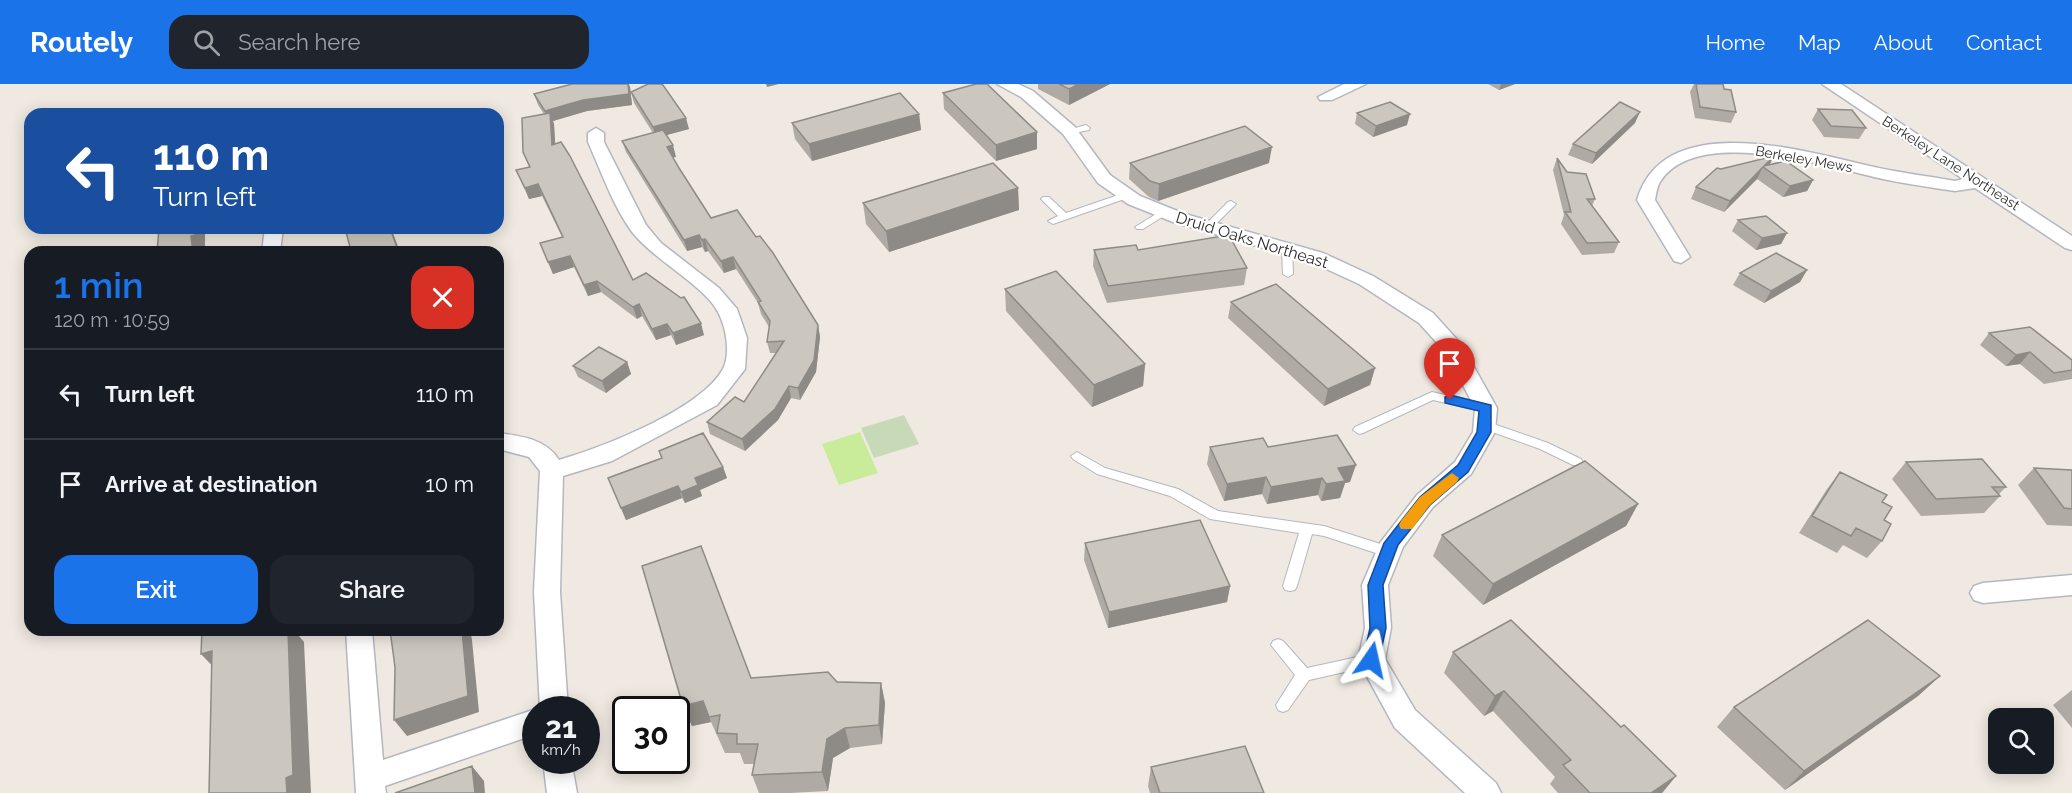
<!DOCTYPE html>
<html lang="en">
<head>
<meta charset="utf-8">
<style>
	:root { --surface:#171b24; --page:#20242c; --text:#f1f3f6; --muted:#9ea1a6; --line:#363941; --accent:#1a73e8 }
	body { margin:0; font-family:Raleway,sans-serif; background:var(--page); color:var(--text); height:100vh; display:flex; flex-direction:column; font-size:22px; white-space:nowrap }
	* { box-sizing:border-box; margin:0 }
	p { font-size:20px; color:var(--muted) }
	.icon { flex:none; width:33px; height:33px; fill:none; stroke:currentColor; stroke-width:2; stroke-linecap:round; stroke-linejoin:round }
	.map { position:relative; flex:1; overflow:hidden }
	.details { position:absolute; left:24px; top:162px; width:480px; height:390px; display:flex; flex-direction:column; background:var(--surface); border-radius:18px; box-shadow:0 3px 15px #0003 }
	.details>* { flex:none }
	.top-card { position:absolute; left:24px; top:24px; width:480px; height:126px; border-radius:18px; box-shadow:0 3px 15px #0003; background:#1a4fa0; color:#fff; overflow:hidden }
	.tools { position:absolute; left:1988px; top:624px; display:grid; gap:12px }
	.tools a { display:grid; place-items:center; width:66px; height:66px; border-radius:12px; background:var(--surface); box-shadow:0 3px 15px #0003; font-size:30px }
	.speed { position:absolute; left:522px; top:612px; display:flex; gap:12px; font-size:30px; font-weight:700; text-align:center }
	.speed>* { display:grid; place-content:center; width:78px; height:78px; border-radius:50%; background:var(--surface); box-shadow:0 3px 15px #0003; line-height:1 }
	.speed small { font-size:15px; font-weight:400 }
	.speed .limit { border:3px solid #111; border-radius:9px; background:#fff; color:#111 }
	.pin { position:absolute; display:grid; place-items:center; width:51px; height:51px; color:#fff; margin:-62px -26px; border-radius:50% 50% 50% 0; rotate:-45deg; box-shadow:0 0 6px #0007 }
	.pin .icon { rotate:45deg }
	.me { position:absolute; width:66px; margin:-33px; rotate:11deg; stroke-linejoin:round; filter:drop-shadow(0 0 4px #0008) }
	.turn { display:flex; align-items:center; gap:21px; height:126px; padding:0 30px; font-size:27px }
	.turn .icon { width:78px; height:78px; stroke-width:2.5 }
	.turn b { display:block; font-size:42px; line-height:51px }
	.round { display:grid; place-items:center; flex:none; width:63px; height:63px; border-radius:18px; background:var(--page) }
	.headline { display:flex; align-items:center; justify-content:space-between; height:102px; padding:0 30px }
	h1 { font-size:36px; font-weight:600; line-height:45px; color:var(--accent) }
	.cta { display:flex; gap:12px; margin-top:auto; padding:12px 30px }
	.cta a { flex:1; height:69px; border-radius:18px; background:var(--accent); color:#fff; font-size:24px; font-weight:600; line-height:69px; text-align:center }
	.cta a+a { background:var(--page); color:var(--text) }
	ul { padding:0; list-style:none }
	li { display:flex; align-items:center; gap:18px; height:90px; padding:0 30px; border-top:2px solid var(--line) }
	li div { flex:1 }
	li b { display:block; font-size:22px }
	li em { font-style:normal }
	header { display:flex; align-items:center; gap:36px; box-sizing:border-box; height:84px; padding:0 30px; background:var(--accent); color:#fff }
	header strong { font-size:28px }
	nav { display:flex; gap:33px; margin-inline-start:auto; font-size:21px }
	.search { width:420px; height:54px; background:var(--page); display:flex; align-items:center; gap:15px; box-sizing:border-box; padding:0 21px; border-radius:18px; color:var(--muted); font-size:22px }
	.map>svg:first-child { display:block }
	.cemetery { fill:#c8d9b8 }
	.pitch { fill:#c9ec9a }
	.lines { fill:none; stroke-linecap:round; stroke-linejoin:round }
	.lane-casing { stroke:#b4b7c1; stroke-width:2 }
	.street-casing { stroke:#b4b7c1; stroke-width:3 }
	.lane { fill:#fff; fill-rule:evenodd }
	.street { fill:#fff; fill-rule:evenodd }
	.wall { fill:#afaba4 }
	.shaded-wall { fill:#8e8b86 }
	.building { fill:#cbc7bf; stroke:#8e8b86; stroke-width:1.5 }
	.route { fill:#1a73e8; stroke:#114b97; stroke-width:1.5 }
	.slow { fill:#f59e0b }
	.labels { text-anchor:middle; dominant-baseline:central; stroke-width:4.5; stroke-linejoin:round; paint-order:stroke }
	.far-street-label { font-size:14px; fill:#2e2e2e; stroke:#fff }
	.street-label { font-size:16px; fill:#2e2e2e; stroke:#fff }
</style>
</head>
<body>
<header>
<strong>Routely</strong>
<div class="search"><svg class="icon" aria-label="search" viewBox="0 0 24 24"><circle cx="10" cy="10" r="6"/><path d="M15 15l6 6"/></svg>Search here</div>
<nav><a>Home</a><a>Map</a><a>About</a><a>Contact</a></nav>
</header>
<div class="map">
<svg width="2072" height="709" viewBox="0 0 2072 709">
	<rect width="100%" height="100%" fill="#efe9e1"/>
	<path class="cemetery" d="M904 331 919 360 874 374 861 344Z"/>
	<path class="pitch" d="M860 348 878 389 839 401 822 360Z"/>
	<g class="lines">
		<g class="lane-casing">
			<path id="lane" d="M1086 41 1090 44 1089 46 1069 50 1065 47Z
				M1127 108 1132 111 1130 113 1053 140 1048 137 1058 132 1041 115 1043 113H1049L1066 129Z
				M1231 117 1236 120 1212 144H1206V140L1228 118Z
				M1164 125 1167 126V130L1143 145H1137L1135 143Z
				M1287 161 1292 164 1293 190 1288 193 1283 190 1282 164Z
				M1432 308 1486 320 1492 324 1486 328 1433 316 1363 349 1359 350 1353 346 1355 343Z
				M1485 337 1548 359 1581 375 1583 378 1581 381H1573L1540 365 1481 344 1479 341Z
				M1077 368 1105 384 1178 405 1218 427 1324 442 1393 464 1395 468 1393 472 1388 473 1324 452 1312 450 1297 502 1295 506 1290 507 1285 506 1283 502 1299 449 1210 435 1170 412 1097 390 1073 375 1071 372Z
				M1278 555 1283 557 1307 584 1371 570 1376 572 1378 576 1376 580 1371 582 1309 596 1288 626 1283 628 1278 626 1276 621 1295 591 1271 561 1273 557Z"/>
		</g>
		<g class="street-casing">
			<path id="street" d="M997 0H1018L1033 7 1075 43 1110 91 1140 112 1185 130 1323 169 1373 192 1433 229 1461 260 1497 324 1495 348 1471 390 1433 423 1403 463 1388 501 1391 544 1385 575 1415 626 1496 699 1501 709H1465L1395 644 1358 576 1365 544 1362 501 1380 459 1417 411 1455 378 1473 348 1475 324 1446 269 1419 239 1359 200 1309 177 1173 138 1128 120 1098 99 1063 50 1021 13Z
				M1344 0H1366L1332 16H1320L1318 13Z
				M1822 0H1841L2072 152V166L2065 164 1975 104 1955 107C1928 103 1900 99 1874 93 1823 81 1695 42 1660 98 1657 103 1656 111 1655 116L1690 173 1681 179 1674 177 1637 116C1664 23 1807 68 1874 83 1901 89 1928 92 1955 97L1963 95Z
				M596 44 604 49V58L646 141 661 159 719 204 737 225 747 254 745 285 717 321 612 377 563 392 560 508 568 626H540L534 508 540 387 529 373 498 365V349C521 352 546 355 559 376 603 363 700 326 723 285 731 269 726 243 718 228 705 202 654 176 632 148 613 122 601 87 588 58V49Z
				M265 144H283L280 168H262Z
				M2072 491V511L1983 519 1974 516 1970 509 1974 502 1983 499Z
				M346 546H372L383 676 536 625 539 626H536V650L385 702 386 709H356Z
				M543 676H571L577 709H547Z"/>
		</g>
		<use href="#lane" class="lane"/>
		<use href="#street" class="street"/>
	</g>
	<path class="wall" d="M1038 0H1110L1069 21 1038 5Z
		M1488 0H1515L1499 6Z
		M1694 0H1719L1724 5 1736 28 1731 39 1695 34 1690 8Z
		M630 3 632 21 587 27 553 37 554 40 555 60 633 196 704 251 676 261 671 251 656 256 642 232 637 235 601 208 588 212 574 183 553 190 540 159 562 153 542 112 529 115 516 86 529 83 523 68 544 30 538 21 534 10Z
		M631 8 689 45 666 51 676 73H673L679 84 711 134 818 241 820 253 816 288 800 316 791 314 778 336 745 367 710 350 707 338 744 318 776 269H770L767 258 769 243 761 230 758 219 736 185 724 189 708 167 705 168 702 163 687 167 626 68 622 57 653 49 634 19Z
		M943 9 1037 65 996 77 944 25Z
		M1818 25 1866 44 1859 55 1824 53 1812 36Z
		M1357 29 1407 41 1373 53 1355 40Z
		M919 30 921 46 812 77 795 55 792 39Z
		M1635 39 1592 80 1568 71 1573 60Z
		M1774 72 1769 81 1813 96 1807 107 1783 113 1757 95 1724 128 1691 115 1696 103 1721 85Z
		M1557 74 1567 88 1595 115 1592 122 1619 158 1614 169 1582 171 1561 140 1564 131 1553 86Z
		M1130 79H1269L1158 117 1149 113 1129 95Z
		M1018 104 1019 126 889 168 866 140 863 119Z
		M1738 136 1787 149 1781 160 1756 166 1732 147Z
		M1094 166H1138L1247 184 1244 201 1107 219 1093 182Z
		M1807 186 1800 198 1764 219 1733 201 1740 189Z
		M1005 205 1145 280 1143 302 1092 323 1006 227Z
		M1231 218 1375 284 1370 301 1324 322 1228 234Z
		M1989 249 2072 276V295L2044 300 2020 280 2006 282 1980 261Z
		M627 278 631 290 606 309 578 293 573 282Z
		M1210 363H1268L1350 398 1345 399 1340 414 1321 417 1318 411 1267 420 1262 410 1224 417 1207 380Z
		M659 367 723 383 727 394 700 406 702 412 685 419 682 414 626 436 608 394 661 374Z
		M1906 378 2006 403 1998 411 2000 412 1984 429 1921 432 1892 395Z
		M2034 384 2072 386V442L2047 441 2018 401Z
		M1840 388 1884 436 1882 457 1867 474 1843 461 1837 469 1799 449 1827 405Z
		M1638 420 1626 442 1483 521 1433 472 1442 451Z
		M1085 459 1230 502 1227 518 1108 544 1084 476Z
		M1453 568 1621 643 1676 692 1662 709H1558L1550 700 1555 693 1493 627 1484 632 1444 589Z
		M1940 592 1918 612 1785 706 1717 643 1734 623Z
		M751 594 881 599 885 619 882 660 850 664 833 674 828 707 790 709H759L752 691 754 680H744L740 669H725L711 638 692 642 683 622Z
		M2072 606V644L2053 621Z
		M1151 683 1264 709H1150L1148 702Z"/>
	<path class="shaded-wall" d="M628 0H629L630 3 632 21 587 27 553 37 554 40 556 72 552 61 548 38 545 27Z
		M766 0H779L767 3Z
		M1079 0H1110L1069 21V5Z
		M1501 0H1515L1499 6Z
		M1640 28 1635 39 1592 80 1596 69Z
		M919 30 921 46 812 77 809 60Z
		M1410 30 1407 41 1373 53 1376 42Z
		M686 34 689 45 656 54 653 43Z
		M1037 48V65L996 77V61Z
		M673 61 676 73 670 74 667 63Z
		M1272 63 1269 79 1158 117 1159 100Z
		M1774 72 1768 84H1763Z
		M1763 83 1757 95 1724 128 1730 117Z
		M1813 96 1807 107 1783 113 1790 102Z
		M538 100 542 112 529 115 525 104Z
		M1018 104 1019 126 889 168 886 147Z
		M198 144H205V162L199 163V168H193L191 152Z
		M390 144H391L400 168H391Z
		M1787 149 1781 160 1756 166 1762 154Z
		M699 151 702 163 687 167 684 156Z
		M705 155 708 167 705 168 702 156Z
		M570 172 574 183 553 190 548 178Z
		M733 173 736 185 724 189 721 177Z
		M1807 186 1800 198 1764 219 1771 207Z
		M597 197 601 208 588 212 584 201Z
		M639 220 642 232 637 235 633 223Z
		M701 239 704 251 676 261 673 249Z
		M667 240 671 251 656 256 652 245Z
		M818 241 820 253 816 288 800 316 798 304Z
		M2030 268 2020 280 2006 282 2016 271Z
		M627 278 631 290 606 309 602 297Z
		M1145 280 1143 302 1092 323 1094 301Z
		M1375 284 1370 301 1324 322 1328 305Z
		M789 302 791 314 778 336 745 367 742 355Z
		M1356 381 1350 398 1345 399 1340 414 1321 417 1326 400 1338 384Z
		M723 383 727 394 700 406 702 412 685 419 681 408 695 394Z
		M1266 393 1262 410 1224 417 1227 400Z
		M1322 394 1318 411 1267 420 1271 403Z
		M678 402 682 414 626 436 621 424Z
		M1638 420 1626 442 1483 521 1493 500Z
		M1230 502 1227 518 1108 544 1109 528Z
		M279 546H294L304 558 311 709H287Z
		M462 546H470L472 556 479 628 407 652 394 636Z
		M212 567 219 589 201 570Z
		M1940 592 1918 612 1785 706 1804 687Z
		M881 599 885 619 882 660 879 641Z
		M1504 607 1493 627 1484 632 1495 612Z
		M703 617 711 638 692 642 683 622Z
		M845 644 850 664 833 674 828 707 822 688 827 655Z
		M472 682 484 697 485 709H475Z
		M1676 692 1662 709H1651Z"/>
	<path class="building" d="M572 0H628L629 10 583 16 545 27 534 10Z
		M648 0H661L663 1 686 34 653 43 631 8Z
		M976 0H987L1037 48 996 61 943 9Z
		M1059 0H1079L1069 5Z
		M1696 0H1723L1724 5 1731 6 1736 28 1700 23Z
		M900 9 919 30 809 60 792 39Z
		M1390 18 1410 30 1376 42 1357 29Z
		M1620 18 1640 28 1596 69 1573 60Z
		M1818 25 1852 26 1866 44 1831 42Z
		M550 29 552 61 561 58 570 72 633 196 646 189 681 214 684 213 701 239 673 249 667 240 652 245 639 220 633 223 597 197 584 201 570 172 548 178 540 159 563 153 538 100 525 104 516 86 530 83 523 68 522 34Z
		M1245 42 1272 63 1159 100 1150 97 1130 79Z
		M663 46 673 61 667 63 679 84 711 134 737 126 756 153 760 152 773 169 818 241 814 276 798 304 789 302 775 325 742 355 707 338 735 313 744 318 784 257 767 258 770 237 758 218 761 217 733 173 721 177 705 155 702 156 699 151 684 156 622 57Z
		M1774 72 1764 82 1786 77 1813 96 1790 102 1763 83 1730 117 1696 103 1717 84 1721 85Z
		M1557 74 1567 88 1586 90 1595 115H1587L1619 158 1587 159 1565 128H1571Z
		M993 79 1018 104 886 147 863 119Z
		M1766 132 1787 149 1762 154 1738 136Z
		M159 144H198V150L191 152 193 168H157Z
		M345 144H390L398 166 391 168H343L342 165 350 163Z
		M1229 151 1247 184 1108 202 1094 166 1136 161 1138 166Z
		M1776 169 1807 186 1771 207 1740 189Z
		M1056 187 1145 280 1094 301 1005 205Z
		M1276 200 1375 284 1328 305 1231 218Z
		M2030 243 2072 276V286L2054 289 2030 268 2016 271 1989 249Z
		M599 263 627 278 602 297 573 282Z
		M703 349 723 383 695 394 698 401 681 408 678 402 621 424 608 394 662 374 659 367Z
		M1337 351 1356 381 1338 384 1345 397 1326 400 1322 394 1271 403 1266 393 1227 400 1210 363 1263 354 1268 363Z
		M1982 375 2006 403H1992L2000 412 1936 415 1906 378Z
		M1585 377 1638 420 1493 500 1442 451Z
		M2034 384 2072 386V425L2064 424Z
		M1840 388 1887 411 1882 418 1892 423 1884 436 1891 440 1882 457 1856 444 1851 452 1812 432Z
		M1200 436 1230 502 1109 528 1085 459Z
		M701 462 751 594 828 588 837 598 881 599 879 641 845 644 827 655 822 688 752 691 758 660H737V650L717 649 720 631 709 633 703 617 683 622 642 482Z
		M1511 536 1621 643 1624 641 1676 692 1651 709H1590L1563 681 1571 676 1504 607 1495 612 1453 568Z
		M1868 536 1940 592 1804 687 1734 623Z
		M202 546H288L293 691 286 694 287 709H209L212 567 201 570Z
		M390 546H462L468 612 394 636 395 583Z
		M1245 662 1264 709H1160L1151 683Z
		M472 682 475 709H395Z"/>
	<path class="route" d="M1450 311 1491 321V348L1468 388 1430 421 1398 461 1383 501 1386 544 1379 576 1377 581H1366L1363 576 1370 544 1368 501 1384 459 1420 413 1458 381 1477 348 1479 327 1445 319V313Z"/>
	<path class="slow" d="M1452 389 1459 394 1457 398 1430 421 1412 445H1401L1399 441 1401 437 1420 413Z"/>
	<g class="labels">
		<g class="far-street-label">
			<text transform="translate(1804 75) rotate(10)">Berkeley Mews</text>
			<text transform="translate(1951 79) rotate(33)">Berkeley Lane Northeast</text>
		</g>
		<g class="street-label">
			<text transform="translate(1252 156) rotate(17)">Druid Oaks Northeast</text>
		</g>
	</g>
</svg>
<div class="tools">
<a><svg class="icon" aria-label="search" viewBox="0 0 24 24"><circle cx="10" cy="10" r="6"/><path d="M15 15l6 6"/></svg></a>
</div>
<div class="speed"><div>21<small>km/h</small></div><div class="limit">30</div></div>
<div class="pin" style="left:1450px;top:316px;background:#d93025"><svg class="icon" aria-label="arrive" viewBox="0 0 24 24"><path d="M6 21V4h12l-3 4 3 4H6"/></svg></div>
<svg class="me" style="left:1371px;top:576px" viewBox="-20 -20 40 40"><path d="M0-17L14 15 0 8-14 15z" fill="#1a73e8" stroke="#fff" stroke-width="4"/></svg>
<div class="top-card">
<div class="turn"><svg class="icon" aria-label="left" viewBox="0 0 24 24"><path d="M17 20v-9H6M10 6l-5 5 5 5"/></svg><div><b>110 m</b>Turn left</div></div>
</div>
<section class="details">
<div class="headline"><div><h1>1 min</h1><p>120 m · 10:59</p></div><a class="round" style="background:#d93025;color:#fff"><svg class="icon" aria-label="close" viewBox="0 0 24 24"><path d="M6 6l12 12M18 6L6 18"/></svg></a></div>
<ul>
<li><svg class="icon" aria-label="left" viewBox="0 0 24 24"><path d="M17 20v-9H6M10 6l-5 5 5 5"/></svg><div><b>Turn left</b></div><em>110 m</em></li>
<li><svg class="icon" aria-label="arrive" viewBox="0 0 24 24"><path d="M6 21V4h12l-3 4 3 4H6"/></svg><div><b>Arrive at destination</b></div><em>10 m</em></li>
</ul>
<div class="cta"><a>Exit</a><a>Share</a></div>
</section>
</div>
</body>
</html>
